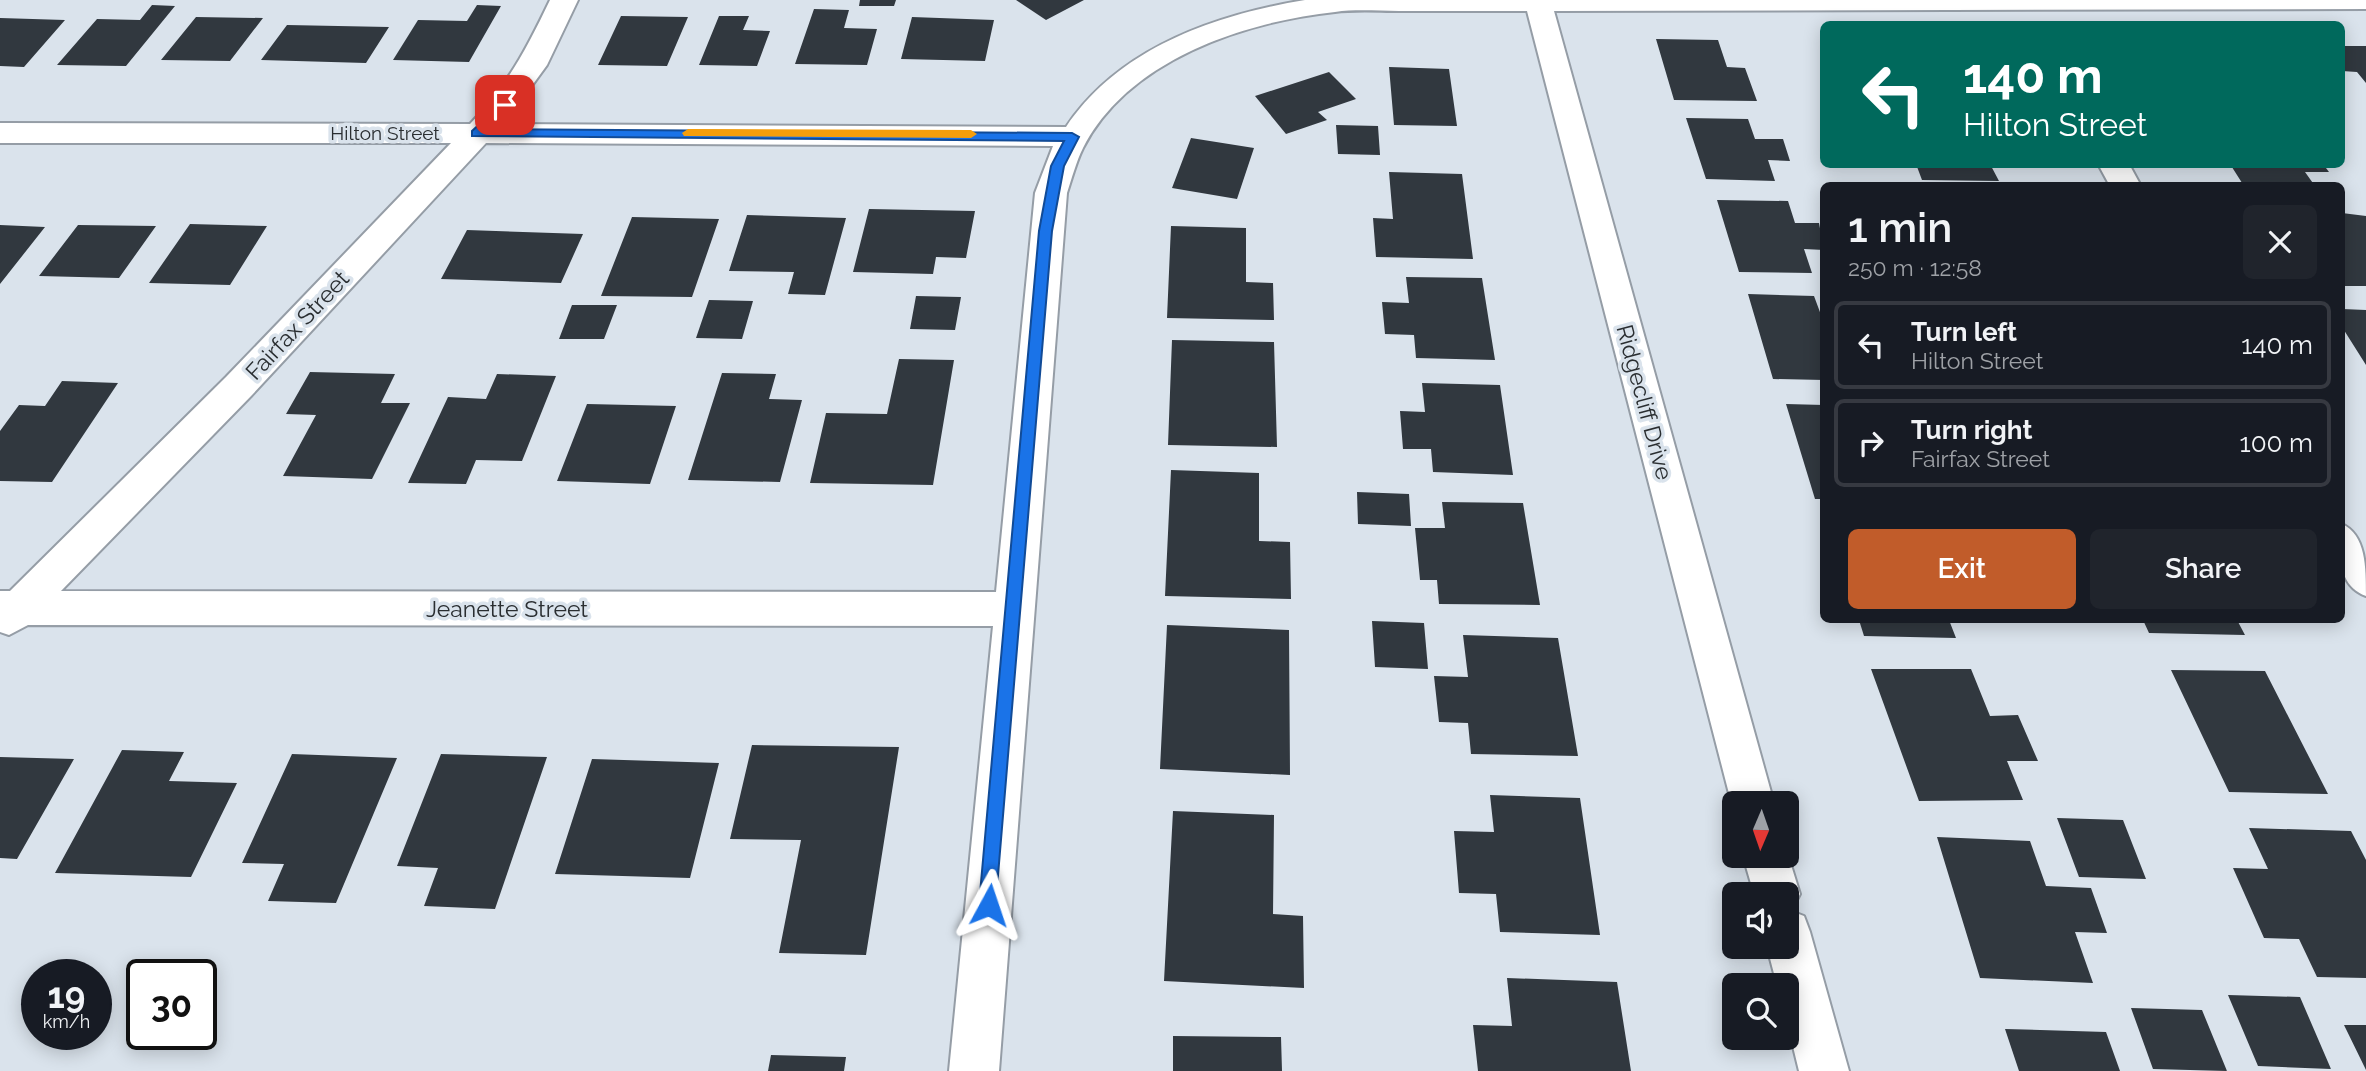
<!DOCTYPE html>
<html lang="en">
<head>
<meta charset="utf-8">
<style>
	:root { --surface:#171b24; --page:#20242c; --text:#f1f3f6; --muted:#9ea1a6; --line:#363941; --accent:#c15c2a }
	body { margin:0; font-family:Raleway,sans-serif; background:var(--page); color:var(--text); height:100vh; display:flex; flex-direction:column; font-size:26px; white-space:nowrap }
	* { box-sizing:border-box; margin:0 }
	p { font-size:23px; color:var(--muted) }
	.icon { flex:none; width:38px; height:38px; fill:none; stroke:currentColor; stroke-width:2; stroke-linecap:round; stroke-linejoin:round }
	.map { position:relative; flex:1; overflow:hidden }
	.panel { position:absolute; left:1820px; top:182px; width:525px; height:441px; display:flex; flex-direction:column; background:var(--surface); border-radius:10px; box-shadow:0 4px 18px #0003 }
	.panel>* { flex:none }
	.banner { position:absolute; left:1820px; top:21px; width:525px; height:147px; border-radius:10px; box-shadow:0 4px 18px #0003; background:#00695c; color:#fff; overflow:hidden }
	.needle { width:46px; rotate:182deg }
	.fabs { position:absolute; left:1722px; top:791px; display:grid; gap:14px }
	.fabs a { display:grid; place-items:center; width:77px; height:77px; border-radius:10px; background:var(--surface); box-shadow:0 4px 18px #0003; font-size:35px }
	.speed { position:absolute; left:21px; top:959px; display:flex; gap:14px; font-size:35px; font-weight:700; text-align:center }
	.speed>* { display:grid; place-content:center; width:91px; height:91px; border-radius:50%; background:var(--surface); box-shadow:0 4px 18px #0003; line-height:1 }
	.speed small { font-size:18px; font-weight:400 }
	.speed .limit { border:4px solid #111; border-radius:10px; background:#fff; color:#111 }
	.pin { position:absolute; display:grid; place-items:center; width:60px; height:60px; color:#fff; margin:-30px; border-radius:14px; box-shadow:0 4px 10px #0006 }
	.me { position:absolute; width:77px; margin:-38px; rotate:5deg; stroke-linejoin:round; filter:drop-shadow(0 0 5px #0008) }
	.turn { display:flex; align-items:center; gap:24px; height:147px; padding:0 28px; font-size:32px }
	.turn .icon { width:91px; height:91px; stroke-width:2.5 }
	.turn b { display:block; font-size:49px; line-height:60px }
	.round { display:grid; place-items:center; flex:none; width:74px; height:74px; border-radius:10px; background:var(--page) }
	.head { display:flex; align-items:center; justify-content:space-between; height:119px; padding:0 28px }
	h1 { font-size:42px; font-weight:600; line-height:52px }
	.action { display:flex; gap:14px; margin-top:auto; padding:14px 28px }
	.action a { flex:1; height:80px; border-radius:10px; background:var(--accent); color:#fff; font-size:28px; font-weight:600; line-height:80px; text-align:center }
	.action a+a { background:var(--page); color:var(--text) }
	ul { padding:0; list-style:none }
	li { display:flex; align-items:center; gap:21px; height:88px; margin:0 14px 10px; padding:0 14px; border:4px solid var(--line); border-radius:10px }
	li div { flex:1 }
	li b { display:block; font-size:26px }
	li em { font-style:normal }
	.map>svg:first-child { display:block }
	.building { fill:#31383f }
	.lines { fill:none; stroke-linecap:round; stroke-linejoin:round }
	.minor-casing { stroke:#959da6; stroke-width:4 }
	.minor { fill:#fff; fill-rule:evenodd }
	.route { fill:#1a73e8; stroke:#114b97; stroke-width:2 }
	.slow { fill:#f59e0b }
	.labels { text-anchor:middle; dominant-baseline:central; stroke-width:7; stroke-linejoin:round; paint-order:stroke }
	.far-street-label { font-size:19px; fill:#2a2e31; stroke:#dae3ec }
	.street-label { font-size:23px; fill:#2a2e31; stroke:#dae3ec }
</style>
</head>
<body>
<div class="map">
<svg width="2366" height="1071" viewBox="0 0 2366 1071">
	<rect width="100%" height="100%" fill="#dae3ec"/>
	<path class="building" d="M860 0H896L894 6H859Z
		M1016 0H1084L1046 20Z
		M152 5 175 6 126 66 57 65 97 19 140 20Z
		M477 5 501 6 469 62 393 60 418 20 467 21Z
		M814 9 849 10 844 28 877 29 867 65 795 64Z
		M621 16 688 17 667 66 598 65Z
		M719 16H749L743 30 770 31 757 66 699 65Z
		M196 17 263 18 230 61 161 60Z
		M912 17 994 20 985 61 901 59Z
		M0 18 65 20 24 67 0 66Z
		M287 25 389 27 366 63 261 60Z
		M1656 39 1718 40 1727 67 1745 68 1757 101 1674 100Z
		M2342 46H2366V83L2357 72 2342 71Z
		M1389 67 1449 69 1457 126 1394 125Z
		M1329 72 1356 99 1318 112 1327 120 1286 134 1255 96Z
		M1686 118 1748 119 1755 139H1783L1790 161 1768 160 1775 181 1706 179Z
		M1336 125 1378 126 1380 155 1338 154Z
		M1191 138 1254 148 1237 199 1172 188Z
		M1916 164H1990L1999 181 1922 180Z
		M2230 164H2323L2329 172H2305L2315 186H2244Z
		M1389 172 1462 174 1473 259 1376 257 1373 218 1393 219Z
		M1717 200 1788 201 1795 223H1819L1824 250 1804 249 1812 273 1739 272Z
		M869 209 975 211 966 258 936 257 933 274 853 272Z
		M2342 213 2366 216V286H2342Z
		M747 215 846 218 825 295 788 294 794 272 729 271Z
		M632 217 719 219 692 297 601 296Z
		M190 224 267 226 230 285 149 283Z
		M0 225 45 227 0 284Z
		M78 225 156 226 119 278 39 276Z
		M1171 226 1246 228V282L1273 283 1274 320 1167 318Z
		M467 230 583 234 561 283 441 279Z
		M1406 277 1482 278 1495 360 1416 358 1414 335 1385 334 1382 302 1409 303Z
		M1748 294 1814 296 1824 323V380L1773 379Z
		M916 296 961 297 955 330 910 329Z
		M709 300 753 301 742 339 696 338Z
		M572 305H617L604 339H559Z
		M2342 309 2366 310V365L2342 327Z
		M1172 340 1274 342 1277 447 1168 445Z
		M899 359 954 360 933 485 810 483 826 413 887 414Z
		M310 372 395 374 381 403H410L372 479 283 476 316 415 286 414Z
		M722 373 776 374 769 399 802 400 780 482 688 480Z
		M497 374 556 376 522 461 476 460 466 484 408 483 448 397 486 399Z
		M62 381 118 383 52 482 0 481V431L19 405 45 406Z
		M1422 383 1500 385 1513 475 1433 472 1431 449H1403L1400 411 1425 412Z
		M587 404 676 406 650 484 557 481Z
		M1786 404 1824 405V499H1815Z
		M1171 470 1259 473V541L1290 542 1291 599 1165 596Z
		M1357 492 1409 494 1411 526 1358 524Z
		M1442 502 1523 503 1540 605 1439 604 1437 580H1420L1415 528H1445Z
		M1859 620H1949L1956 638 1864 636Z
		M2143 620H2237L2245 635 2149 633Z
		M1372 621 1424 623 1428 669 1375 667Z
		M1167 625 1289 630 1290 775 1160 769Z
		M1463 635 1558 638 1578 756 1471 754 1468 723 1439 722 1434 676 1468 677Z
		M1871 669H1971L1990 716 2018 715 2038 761H2007L2023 800 1919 801Z
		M2171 670 2265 671 2328 794 2229 792Z
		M752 745 899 747 866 955 779 953 801 840 730 839Z
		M122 750 184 752 169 781 237 783 191 877 55 873Z
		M292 754 397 758 336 903 268 901 284 864 242 863Z
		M441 754 547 757 495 909 424 906 438 868 397 866Z
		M0 757 74 759 17 859 0 858Z
		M592 759 719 763 690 878 555 874Z
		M1490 795 1580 798 1600 935 1500 932 1496 894 1459 893 1454 831 1494 832Z
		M1173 811 1274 815 1273 914 1303 916 1304 988 1164 981Z
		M2057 818 2123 820 2146 879 2079 877Z
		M2249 828 2351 831 2366 860V978L2317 977 2299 939 2264 938 2233 868 2268 869Z
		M1937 837 2030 841 2046 886 2091 888 2107 933 2075 932 2093 983 1980 978Z
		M1507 978 1617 982 1631 1071H1478L1473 1025 1512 1026Z
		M2228 995 2300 997 2331 1069 2258 1066Z
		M2131 1008 2202 1010 2227 1071 2153 1069Z
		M2344 1025H2366V1070Z
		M2005 1029 2106 1032 2120 1071H2019Z
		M1173 1036 1281 1037 1282 1071H1173Z
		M771 1055 846 1057 844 1071H768Z"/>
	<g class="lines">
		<g class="minor-casing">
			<path id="minor" d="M550 0H578L547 65 504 124 1066 127C1119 48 1214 15 1305 0H2366V9L1554 11 1774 803H1734V813L1527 11C1484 11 1441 11 1399 11 1378 11 1356 9 1335 12 1243 22 1128 60 1083 148 1076 162 1072 178 1067 193L999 1071H949L993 626 28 625 9 635 0 632V591H10L226 377 451 143H0V123L470 124C508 85 527 48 550 0ZM486 143 1053 146 1035 193 996 592 61 591 252 395Z
				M2098 164H2129L2141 186H2110Z
				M2342 524C2366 535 2366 567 2366 596 2336 585 2339 551 2342 524Z
				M1787 852 1800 894 1791 911 1804 916 1810 932 1849 1071H1799L1787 1022V985H1777L1767 947H1787V894H1754L1743 856H1787Z"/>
		</g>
		<use href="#minor" class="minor"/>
	</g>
	<path class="route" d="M505 101 511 105 487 129 1072 133 1079 137 1064 166 1052 231 995 911 989 914 982 911 979 905 1039 231 1051 166 1064 141 472 136V131Z"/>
	<path class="slow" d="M688 129 971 130 977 134 971 138 684 136 682 133Z"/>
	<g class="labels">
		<g class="far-street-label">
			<text x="385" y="133">Hilton Street</text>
		</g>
		<g class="street-label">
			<text transform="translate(297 325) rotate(-47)">Fairfax Street</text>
			<text transform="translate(1645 402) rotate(75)">Ridgecliff Drive</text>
			<text x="507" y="608">Jeanette Street</text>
		</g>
	</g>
</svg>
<div class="fabs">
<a><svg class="needle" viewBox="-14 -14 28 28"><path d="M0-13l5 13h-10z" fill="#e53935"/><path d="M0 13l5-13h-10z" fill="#9ea1a6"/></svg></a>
<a><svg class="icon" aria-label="sound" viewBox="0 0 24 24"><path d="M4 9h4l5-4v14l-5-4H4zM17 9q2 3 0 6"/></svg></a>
<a><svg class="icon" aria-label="search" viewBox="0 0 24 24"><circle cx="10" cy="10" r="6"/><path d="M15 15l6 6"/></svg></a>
</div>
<div class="speed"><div>19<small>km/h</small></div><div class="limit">30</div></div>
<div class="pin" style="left:505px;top:105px;background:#d93025"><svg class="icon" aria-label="arrive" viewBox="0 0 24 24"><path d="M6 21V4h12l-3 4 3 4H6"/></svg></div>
<svg class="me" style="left:989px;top:905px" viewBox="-20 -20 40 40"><path d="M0-17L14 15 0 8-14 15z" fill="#1a73e8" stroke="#fff" stroke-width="4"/></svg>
<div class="banner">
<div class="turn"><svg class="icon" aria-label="left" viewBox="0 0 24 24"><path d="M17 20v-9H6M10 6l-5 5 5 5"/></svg><div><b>140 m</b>Hilton Street</div></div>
</div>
<section class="panel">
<div class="head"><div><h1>1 min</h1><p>250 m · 12:58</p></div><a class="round"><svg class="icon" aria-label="close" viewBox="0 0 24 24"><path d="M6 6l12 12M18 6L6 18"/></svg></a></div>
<ul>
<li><svg class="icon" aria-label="left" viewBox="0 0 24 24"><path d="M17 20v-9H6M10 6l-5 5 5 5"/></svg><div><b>Turn left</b><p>Hilton Street</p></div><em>140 m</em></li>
<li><svg class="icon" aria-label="right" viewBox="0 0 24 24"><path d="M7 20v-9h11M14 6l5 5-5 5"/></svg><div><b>Turn right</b><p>Fairfax Street</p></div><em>100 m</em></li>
</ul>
<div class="action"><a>Exit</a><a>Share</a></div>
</section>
</div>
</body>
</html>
